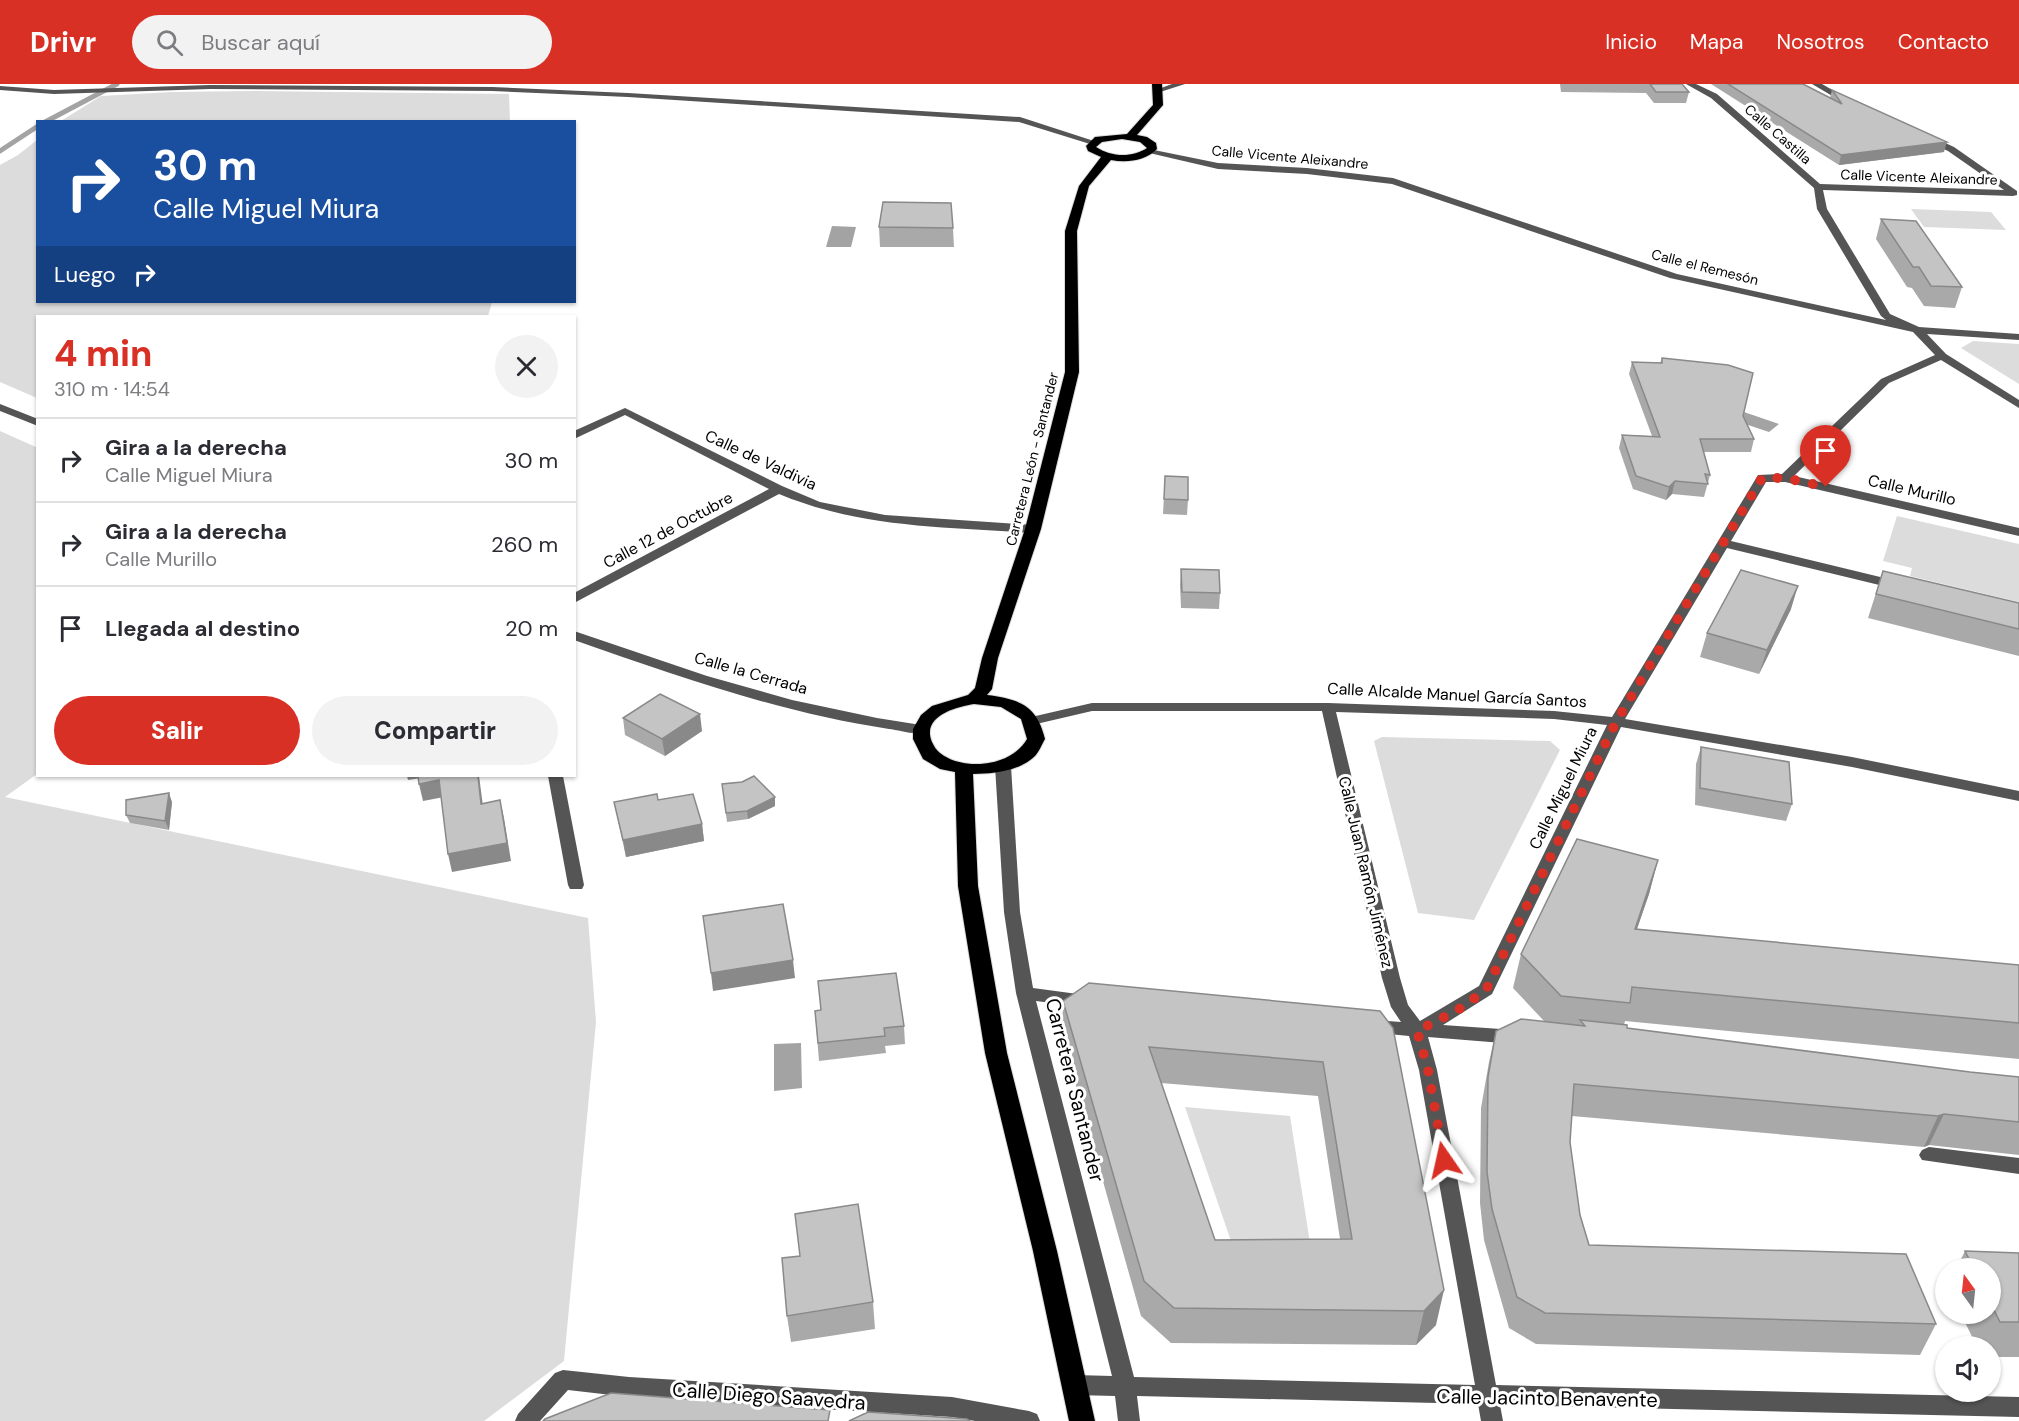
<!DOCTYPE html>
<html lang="es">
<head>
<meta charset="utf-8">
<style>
	:root { --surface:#fff; --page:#f2f2f3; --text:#2b2b33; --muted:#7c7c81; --line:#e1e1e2; --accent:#d93025 }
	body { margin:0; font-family:"DM Sans",sans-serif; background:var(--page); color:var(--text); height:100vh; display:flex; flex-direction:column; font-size:22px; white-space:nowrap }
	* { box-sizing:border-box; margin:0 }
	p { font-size:20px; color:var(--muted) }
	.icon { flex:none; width:33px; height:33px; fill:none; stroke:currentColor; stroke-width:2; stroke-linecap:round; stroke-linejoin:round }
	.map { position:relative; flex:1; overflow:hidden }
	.details { position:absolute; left:36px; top:231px; width:540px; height:462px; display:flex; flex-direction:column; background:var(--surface); border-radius:0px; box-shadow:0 2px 4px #0004 }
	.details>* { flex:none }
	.hud { position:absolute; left:36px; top:36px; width:540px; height:183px; border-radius:0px; box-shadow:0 2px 4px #0004; background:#1a4fa0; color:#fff; overflow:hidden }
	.needle { width:39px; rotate:345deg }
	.controls { position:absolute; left:1935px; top:1174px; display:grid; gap:12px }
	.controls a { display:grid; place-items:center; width:66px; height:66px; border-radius:50%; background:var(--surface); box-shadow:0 2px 4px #0004; font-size:30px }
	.pin { position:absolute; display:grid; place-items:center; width:51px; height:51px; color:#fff; margin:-62px -26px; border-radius:50% 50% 50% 0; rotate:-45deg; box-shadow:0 0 6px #0007 }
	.pin .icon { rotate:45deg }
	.me { position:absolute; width:66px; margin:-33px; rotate:349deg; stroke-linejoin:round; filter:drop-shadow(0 0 4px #0008) }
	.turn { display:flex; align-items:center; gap:21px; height:126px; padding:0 18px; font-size:27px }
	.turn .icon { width:78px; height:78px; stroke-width:2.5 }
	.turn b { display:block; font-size:42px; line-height:51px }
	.then { display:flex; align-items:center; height:57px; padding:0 18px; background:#0003; gap:12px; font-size:22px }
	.round { display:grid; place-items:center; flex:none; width:63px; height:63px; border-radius:32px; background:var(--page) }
	.headline { display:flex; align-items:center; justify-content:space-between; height:102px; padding:0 18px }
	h1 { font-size:36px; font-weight:800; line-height:45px; color:var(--accent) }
	.primary-button { display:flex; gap:12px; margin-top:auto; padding:12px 18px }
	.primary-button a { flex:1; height:69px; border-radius:36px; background:var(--accent); color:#fff; font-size:24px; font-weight:800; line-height:69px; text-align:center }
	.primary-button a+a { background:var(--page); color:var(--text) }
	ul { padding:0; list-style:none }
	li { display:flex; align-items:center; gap:18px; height:84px; padding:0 18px; border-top:2px solid var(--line) }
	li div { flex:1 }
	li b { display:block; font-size:22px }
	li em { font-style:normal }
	header { display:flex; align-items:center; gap:36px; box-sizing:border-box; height:84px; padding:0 30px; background:var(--accent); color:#fff }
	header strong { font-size:28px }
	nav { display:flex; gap:33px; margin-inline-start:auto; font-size:21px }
	.search { width:420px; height:54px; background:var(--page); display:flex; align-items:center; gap:15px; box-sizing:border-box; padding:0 21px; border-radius:33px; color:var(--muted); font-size:22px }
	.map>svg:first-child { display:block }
	.green { fill:#dcdcdc }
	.water { fill:#a3a3a3 }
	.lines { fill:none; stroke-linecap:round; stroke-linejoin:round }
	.stream { stroke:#a3a3a3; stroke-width:5 }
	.highway-casing { stroke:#dbdbdb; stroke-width:2 }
	.minor { fill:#555; fill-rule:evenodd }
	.highway { fill:#000; fill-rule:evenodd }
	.wall { fill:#a9a9a9; fill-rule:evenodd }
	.shaded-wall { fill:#898989 }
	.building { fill:#c4c4c4; stroke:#898989; stroke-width:1.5; fill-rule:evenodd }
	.route { stroke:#d93025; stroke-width:10; stroke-dasharray:0 18 }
	.labels { text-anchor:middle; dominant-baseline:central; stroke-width:6; stroke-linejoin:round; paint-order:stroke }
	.far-street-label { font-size:14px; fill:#000; stroke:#fff }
	.street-label { font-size:16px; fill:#000; stroke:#fff }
	.near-street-label { font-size:20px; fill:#000; stroke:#fff }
</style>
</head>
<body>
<header>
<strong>Drivr</strong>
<div class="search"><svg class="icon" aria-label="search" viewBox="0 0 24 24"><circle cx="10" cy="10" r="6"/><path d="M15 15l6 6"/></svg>Buscar aquí</div>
<nav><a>Inicio</a><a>Mapa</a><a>Nosotros</a><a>Contacto</a></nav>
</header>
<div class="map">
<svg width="2019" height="1337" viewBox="0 0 2019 1337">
	<rect width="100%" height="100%" fill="#fff"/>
	<path class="green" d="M249 7 509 10 510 37H61L101 12 172 8Z
		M37 56 38 218H492L488 232H38L37 314 0 298V81L18 71Z
		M1911 125 1991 128 2006 146 1924 143Z
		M1973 257 2019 260V300L1961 264Z
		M0 347 38 364 37 690 5 713 588 834 596 938 564 1277 484 1337H0Z
		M1897 432 2019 460V518L1910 492 1912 484 1883 477Z
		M1382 653 1550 657 1560 666 1474 836 1418 829 1374 657Z
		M1185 1023 1290 1032 1311 1165 1233 1163Z"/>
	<path class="water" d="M832 142 856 143 851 163H826Z
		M1744 328 1779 340 1769 348 1733 336Z
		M801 959 802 1004 774 1007V960Z"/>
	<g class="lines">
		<path class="stream" d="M45 38 117 0
			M0 67 38 42"/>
		<g class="highway-casing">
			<path id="highway" d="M1152 0H1162L1163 21 1137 51 1147 53 1156 59 1157 65C1145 77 1127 79 1111 76L1089 102 1077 147 1079 288 1041 445 998 574 992 605 987 611C1020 615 1037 622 1045 655 1042 660 1039 668 1035 672 1020 687 993 690 973 690L978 802 1007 969 1057 1167 1095 1337H1069L1033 1167 985 969 958 802 955 688 940 685 923 675 913 655V645L921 631 932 622 968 611 975 604 982 574 1025 445 1065 288V147L1079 102 1101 73 1088 67 1086 62 1095 53 1127 50 1153 21ZM1122 55 1140 58 1147 64C1132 74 1111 73 1096 63L1102 58ZM974 620 1001 623 1021 635 1027 655C1012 682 964 688 940 669 936 666 934 662 932 658 921 632 956 623 974 620Z"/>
		</g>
		<path class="minor" d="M1172 0H1185L1157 9 1153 7Z
			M1686 0H1696L1717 10 1820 100 2004 106 1948 67 1925 56 1924 54 1928 51 1954 63 2017 107V111L2013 112 1823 106 1827 125 1890 230 1919 243 2019 250V256L1927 250 1946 270 2019 316V324L1941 276 1889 299 1794 392 2019 444V452L1785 398H1766L1731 457 1905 499 1907 502 1900 506 1727 464 1625 635 1852 673 2019 707V717L1852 683 1621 643 1492 910 1443 941 1515 946 1521 948 1524 953 1521 958 1515 960 1428 953 1437 986 1496 1301 2019 1313V1333L1500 1321 1503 1337H1481L1478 1320 1137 1312 1140 1337H1118L1115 1312 1075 1311 1067 1308 1064 1301 1067 1294 1075 1291 1112 1292 1016 909 1004 828 995 682 1003 677 1011 682 1020 828 1033 904 1085 911 1091 913 1094 917 1091 921 1085 923 1036 917 1134 1293 1475 1301 1419 986 1409 952 1368 948 1365 943 1368 938 1374 936 1401 938 1391 923 1382 894 1322 627H1092L1032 641 1025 637 1027 634 1092 619H1328L1554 627 1612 633 1758 391 1782 390 1881 295 1935 271 1913 248 1670 194 1392 100 1307 90 1218 85 1145 68 1149 65 1218 79 1307 84 1393 94 1677 190 1886 236 1881 232 1817 125 1814 104 1711 14ZM1336 628 1554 635 1607 641 1479 902 1420 937 1408 921 1400 894Z
			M1812 0H1822L1853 18 1846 20Z
			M210 1 492 3 628 9 1020 33 1097 58 1090 60 1019 38 628 13 492 7 210 5 54 10 0 6V2L54 6Z
			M0 320 38 335V342L0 327Z
			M625 324 782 402 820 418 885 431 1033 441 1039 445 1033 449C945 443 861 444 779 410L574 519V509L769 405 625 331 574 355V347Z
			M574 547 707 592 792 616 877 634 921 641 928 645C921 654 900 646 889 645 781 629 677 592 574 556Z
			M548 692H563L584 801 582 805H570L568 801Z
			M1929 1063 2019 1074V1090L1922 1076 1919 1071 1922 1066Z
			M563 1286 629 1293 952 1313 1029 1327 1037 1330 1040 1337H975L952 1333 629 1313 568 1306 540 1337H515L518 1330 555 1289Z"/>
		<use href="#highway" class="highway"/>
	</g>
	<path class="wall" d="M1560 0H1682L1689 8 1686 19H1654L1646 9 1561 8Z
		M1711 0H1803L1830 14 1832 6 1944 68 1839 81Z
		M1881 135 1962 203 1955 224 1924 222 1912 204 1907 203 1876 155Z
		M879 143 953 144 954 163H880Z
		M1662 274 1743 332 1754 355 1751 368H1704L1710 391 1704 413 1672 410 1666 416 1633 405 1619 364 1622 351 1652 352 1629 290 1632 278 1660 279Z
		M1165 392 1188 416 1187 431 1163 430Z
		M1181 485 1220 509 1219 525 1181 524 1180 501Z
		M1883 487 2019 519V572L1868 534Z
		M1791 525 1759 590 1700 573 1707 549Z
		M623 634 702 647 665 672 625 651Z
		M1701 663 1792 720 1786 737 1695 721 1696 680Z
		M722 700 775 722 748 735 727 738Z
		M658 716 702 740 704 757 626 773 614 718Z
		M172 718 169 746 130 739 126 731Z
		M1658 776 1649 810 1637 845 2019 881V975L1625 937 1624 941 1627 944 1970 988 2019 993V1071L1929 1061 1924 1063 1572 1032 1570 1058 1580 1131 1589 1161 1936 1240 1920 1271 1536 1260 1509 1244 1484 1156 1480 1119 1481 1024 1489 978 1496 947 1544 937 1513 904 1521 870Z
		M1063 917 1380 927 1436 1241 1416 1261 1171 1259 1141 1232 1062 952ZM1161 999 1318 1012 1340 1155 1215 1156Z
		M815 927 904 942 905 960 885 962 886 969 819 977Z
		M1965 1167 2019 1169V1273H1990V1263H1977L1961 1230H1990V1185H1956Z
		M873 1218 875 1245 791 1258 787 1232Z"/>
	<path class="shaded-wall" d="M1947 58 1944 68 1839 81 1841 71Z
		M1675 397 1672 410 1666 416 1669 403Z
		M1798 502 1791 525 1759 590 1767 566Z
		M700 630 702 647 665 672 662 655Z
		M407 692H420L421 694 408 696Z
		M478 692H479L485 737 481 720Z
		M439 696 444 713 423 717 419 700Z
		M169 709 172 718 169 746 165 737Z
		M775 713V722L748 735 747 727Z
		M500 716 504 734 511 777 452 788 448 770Z
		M702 740 704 757 626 773 623 756Z
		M1658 776 1649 810 1625 879 1635 845Z
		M793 876 795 894 713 907 711 889Z
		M1944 1030 1929 1061 1924 1063 1938 1032Z
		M1444 1206 1436 1241 1416 1261 1424 1227Z"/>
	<path class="building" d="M1650 0H1682L1689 8H1656Z
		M1728 0H1803L1842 20 1832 6 1947 58 1841 71Z
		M883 118 951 119 953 144 879 143Z
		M1881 135 1916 137 1962 203 1931 202 1919 183H1913Z
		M1662 274 1728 281 1753 289 1743 332 1754 355H1700L1710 391 1705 390 1708 400 1675 397 1669 403 1636 392 1622 351 1660 353 1632 278 1662 279Z
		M1165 392 1188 393V416L1164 415Z
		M1181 485 1219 486 1220 509 1182 508Z
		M1741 486 1798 502 1767 566 1707 549Z
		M1883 487 2019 519V545L1876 510Z
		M660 610 700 630 662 655 623 634Z
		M1701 663 1789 678 1792 720 1700 704Z
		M418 692H478L481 720 500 716 507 759 448 770 439 696 419 700Z
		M754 692 775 713 747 727 726 729 722 700 742 698Z
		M169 709 165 737 126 731V716Z
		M657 710 658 716 693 710 702 740 623 756 614 718Z
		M1577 755 1658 776 1635 845 2019 881V939L1632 903 1630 919 1561 912 1521 870Z
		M783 820 793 876 711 889 703 832Z
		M896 889 904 942 884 944 885 952 818 959 815 927 821 926 818 897Z
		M1089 899 1380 927 1393 944 1444 1206 1424 1227 1174 1224 1144 1197 1063 917ZM1149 963 1323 978 1352 1155 1215 1156Z
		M1521 935 1585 942 1580 936 1627 941V944L1970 988 2019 993V1038L1944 1030 1938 1032 1574 1000 1570 1058 1580 1131 1589 1161 1906 1170 1936 1240 1545 1229 1517 1213 1492 1125 1487 1088 1488 993 1496 947Z
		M858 1120 873 1218 787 1232 782 1174 800 1172 795 1130Z
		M1965 1167 2019 1169V1238H2000L1990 1218V1185H1974Z
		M611 1309 830 1326 828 1337H543L545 1335Z
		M868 1328 967 1335 970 1337H849Z"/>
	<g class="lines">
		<path class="route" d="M1444 1076 1428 986 1417 947 1458 926 1486 906 1616 638 1762 394H1785L1826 403"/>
	</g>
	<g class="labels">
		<g class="far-street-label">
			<text transform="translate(1778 50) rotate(41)">Calle Castilla</text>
			<text transform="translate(1290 73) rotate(5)">Calle Vicente Aleixandre</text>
			<text transform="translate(1919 93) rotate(2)">Calle Vicente Aleixandre</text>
			<text transform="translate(1705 183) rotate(14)">Calle el Remesón</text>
			<text transform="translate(1032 375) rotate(-76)">Carretera León - Santander</text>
		</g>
		<g class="street-label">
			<text transform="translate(761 376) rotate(25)">Calle de Valdivia</text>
			<text transform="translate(1912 406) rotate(13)">Calle Murillo</text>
			<text transform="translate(668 446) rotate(-28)">Calle 12 de Octubre</text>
			<text transform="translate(751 589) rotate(16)">Calle la Cerrada</text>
			<text transform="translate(1457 611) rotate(3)">Calle Alcalde Manuel García Santos</text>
			<text transform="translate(1563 704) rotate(-64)">Calle Miguel Miura</text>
			<text transform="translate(1366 788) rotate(77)">Calle Juan Ramón Jiménez</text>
		</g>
		<g class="near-street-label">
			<text transform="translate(1075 1006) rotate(76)">Carretera Santander</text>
			<text transform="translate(769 1312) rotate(4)">Calle Diego Saavedra</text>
			<text transform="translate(1547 1314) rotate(1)">Calle Jacinto Benavente</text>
		</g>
	</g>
</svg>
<div class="controls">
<a><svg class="needle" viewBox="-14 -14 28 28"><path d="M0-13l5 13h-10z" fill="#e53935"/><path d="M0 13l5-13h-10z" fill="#7c7c81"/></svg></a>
<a><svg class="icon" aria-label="sound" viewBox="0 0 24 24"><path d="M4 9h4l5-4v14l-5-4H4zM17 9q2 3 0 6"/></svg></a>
</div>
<div class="pin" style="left:1826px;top:403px;background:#d93025"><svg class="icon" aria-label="arrive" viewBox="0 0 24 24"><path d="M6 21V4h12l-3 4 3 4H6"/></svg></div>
<svg class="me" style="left:1444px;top:1076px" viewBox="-20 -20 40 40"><path d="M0-17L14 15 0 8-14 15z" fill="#d93025" stroke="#fff" stroke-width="4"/></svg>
<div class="hud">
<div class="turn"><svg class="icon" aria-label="right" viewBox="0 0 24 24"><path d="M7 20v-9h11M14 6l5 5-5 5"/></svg><div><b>30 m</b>Calle Miguel Miura</div></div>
<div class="then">Luego<svg class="icon" aria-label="right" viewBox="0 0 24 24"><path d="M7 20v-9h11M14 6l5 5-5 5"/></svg></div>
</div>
<section class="details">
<div class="headline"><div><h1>4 min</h1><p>310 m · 14:54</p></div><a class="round"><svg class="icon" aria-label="close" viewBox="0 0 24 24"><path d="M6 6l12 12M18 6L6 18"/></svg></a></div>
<ul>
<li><svg class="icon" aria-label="right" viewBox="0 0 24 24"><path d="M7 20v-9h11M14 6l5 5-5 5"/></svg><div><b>Gira a la derecha</b><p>Calle Miguel Miura</p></div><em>30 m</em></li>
<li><svg class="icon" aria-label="right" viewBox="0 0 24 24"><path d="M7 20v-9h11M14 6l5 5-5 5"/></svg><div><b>Gira a la derecha</b><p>Calle Murillo</p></div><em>260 m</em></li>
<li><svg class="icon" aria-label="arrive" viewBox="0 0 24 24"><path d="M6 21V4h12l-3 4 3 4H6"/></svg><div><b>Llegada al destino</b></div><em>20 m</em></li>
</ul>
<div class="primary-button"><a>Salir</a><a>Compartir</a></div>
</section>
</div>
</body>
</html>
